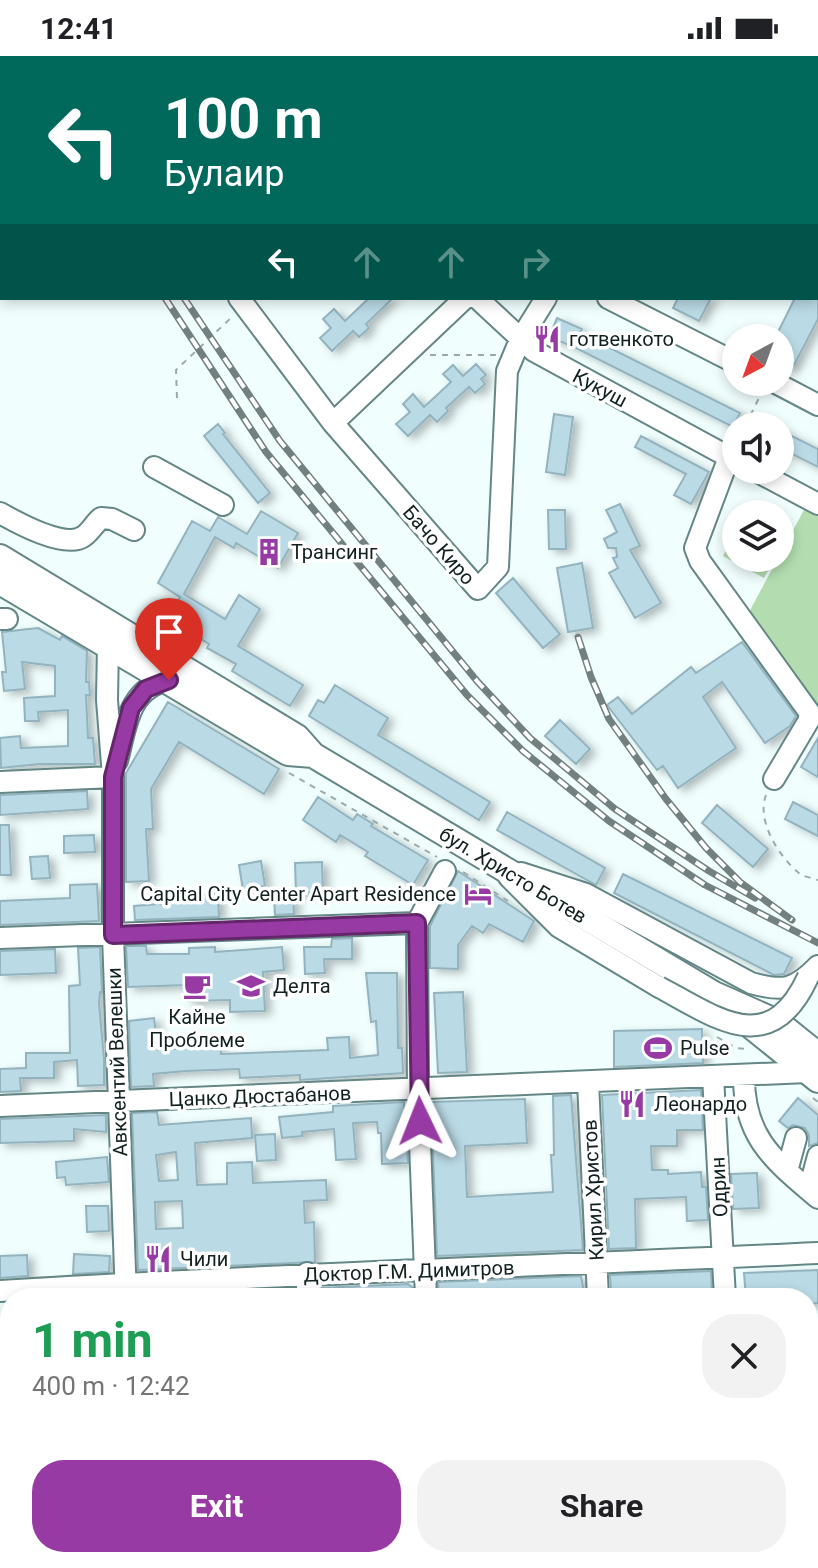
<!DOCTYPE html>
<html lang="en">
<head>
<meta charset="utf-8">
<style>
	:root { --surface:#fff; --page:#f2f2f2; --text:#202124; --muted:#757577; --accent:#983aa3 }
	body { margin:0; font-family:Roboto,sans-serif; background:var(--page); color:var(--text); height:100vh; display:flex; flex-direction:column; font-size:30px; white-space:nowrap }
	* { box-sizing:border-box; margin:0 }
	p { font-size:26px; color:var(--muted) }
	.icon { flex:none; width:44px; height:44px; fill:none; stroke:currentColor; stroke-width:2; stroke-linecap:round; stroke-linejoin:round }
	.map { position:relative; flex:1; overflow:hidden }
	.details { position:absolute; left:0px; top:1232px; width:818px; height:280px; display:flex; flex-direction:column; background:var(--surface); border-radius:32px 32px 0 0; box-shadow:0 4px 12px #0003 }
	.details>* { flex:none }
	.guide { position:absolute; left:0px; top:0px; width:818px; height:244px; box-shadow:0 4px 12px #0003; background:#00695c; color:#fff; overflow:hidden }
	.needle { width:52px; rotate:221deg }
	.tools { position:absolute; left:722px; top:268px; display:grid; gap:16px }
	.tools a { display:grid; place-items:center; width:72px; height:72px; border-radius:50%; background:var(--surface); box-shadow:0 4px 12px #0003; font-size:40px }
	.pin { position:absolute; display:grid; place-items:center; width:68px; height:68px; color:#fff; margin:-82px -34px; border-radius:50% 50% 50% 0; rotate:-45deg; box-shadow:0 0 8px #0007 }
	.pin .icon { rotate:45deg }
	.me { position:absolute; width:88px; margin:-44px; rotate:358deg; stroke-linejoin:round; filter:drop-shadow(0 0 6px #0008) }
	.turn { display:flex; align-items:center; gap:28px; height:168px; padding:0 32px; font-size:36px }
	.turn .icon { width:104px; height:104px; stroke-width:2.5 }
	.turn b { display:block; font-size:56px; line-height:68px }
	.lanes { display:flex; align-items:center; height:76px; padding:0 32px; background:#0003; justify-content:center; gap:40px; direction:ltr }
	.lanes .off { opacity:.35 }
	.round { display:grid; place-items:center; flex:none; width:84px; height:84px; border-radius:32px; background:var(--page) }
	.head { display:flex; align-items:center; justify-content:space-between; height:136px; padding:0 32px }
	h1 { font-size:48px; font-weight:700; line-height:60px; color:#1e9e55 }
	.primary-button { display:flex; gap:16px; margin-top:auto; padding:16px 32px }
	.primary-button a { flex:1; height:92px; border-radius:32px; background:var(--accent); color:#fff; font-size:32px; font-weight:700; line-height:92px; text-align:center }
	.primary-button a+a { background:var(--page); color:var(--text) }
	.status { display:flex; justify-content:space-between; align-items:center; height:56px; padding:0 40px; background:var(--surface); direction:ltr }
	.status svg { height:22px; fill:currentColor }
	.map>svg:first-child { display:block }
	.green { fill:#b3ddb0 }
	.building { fill:#badae6; stroke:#93b3be; stroke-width:2; fill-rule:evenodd; filter:url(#shadow) }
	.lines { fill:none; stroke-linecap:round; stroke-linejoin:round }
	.minor-casing { stroke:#648685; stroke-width:24 }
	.major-casing { stroke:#648685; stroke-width:28 }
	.path { stroke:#9ba9a9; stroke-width:2; stroke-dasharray:6 6; stroke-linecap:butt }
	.minor { stroke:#fff; stroke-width:20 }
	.major { stroke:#fff; stroke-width:24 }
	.rail-casing { stroke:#728080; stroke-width:7 }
	.rail { stroke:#fff; stroke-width:4; stroke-dasharray:12; stroke-linecap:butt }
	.minor-bridge-casing { stroke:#648685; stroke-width:24; stroke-linecap:butt }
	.minor-bridge { stroke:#fff; stroke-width:20 }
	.route-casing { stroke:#63266a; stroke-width:20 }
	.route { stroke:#983aa3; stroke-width:14 }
	.labels { text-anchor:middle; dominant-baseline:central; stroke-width:7; stroke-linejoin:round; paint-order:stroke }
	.poi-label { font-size:20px; fill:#122020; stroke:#fff; text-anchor:start }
	.street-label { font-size:20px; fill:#122020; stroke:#fff }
</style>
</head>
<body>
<div class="status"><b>12:41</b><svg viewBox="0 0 49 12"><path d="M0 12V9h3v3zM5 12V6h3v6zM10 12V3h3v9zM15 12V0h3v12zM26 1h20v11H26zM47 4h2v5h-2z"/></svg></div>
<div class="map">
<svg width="818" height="1512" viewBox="0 0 818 1512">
	<defs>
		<filter id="shadow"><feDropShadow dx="6" dy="3.5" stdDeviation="4" flood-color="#0004"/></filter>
	</defs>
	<rect width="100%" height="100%" fill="#f0fffe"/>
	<path class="green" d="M805 452 818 459V652L749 556Z
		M736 475V502H775L764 522 723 500Z"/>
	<path class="building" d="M369 242H393L366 268 369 272 359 281 353 275 332 295 320 282 331 272 323 263 334 253 345 265Z
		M678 242H711L699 265 673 252Z
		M795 242H818V263L792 313 780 307V282H775Z
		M557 262 582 273 580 277 740 357 733 371 574 291 549 281Z
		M476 308 486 319 481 323 485 328 475 337 469 331 446 352 448 355 437 366 430 359 408 380 396 368 410 356 403 348 413 338 424 351 451 326 443 318 453 309 463 320Z
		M554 358 573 361 565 419 546 416Z
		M218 368 225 377 223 378 270 437 258 447 204 380Z
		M780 374 818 393V411L780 392Z
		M641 380 709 416 691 448 674 439 686 418 635 391Z
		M620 448 640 490 630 494 661 547 635 562 609 517 618 512 613 502 617 501 616 492H608L604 483 617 476 606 454Z
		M548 454H565L566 493H549Z
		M261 455 298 477 278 512 236 487 234 492 215 481 184 538 225 563 239 539 260 553 238 590 303 629 290 650 232 615 236 608 207 592 209 588 167 562 180 541 158 527 192 465 210 475 218 461 247 478Z
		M582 507 593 572 568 576 557 512Z
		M513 522 560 578 543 592 496 537Z
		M38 572 60 584 62 580 87 595 86 626H89L90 639H86L88 682H93L95 708H40L1 712 0 682 20 680 21 692 68 690V654L38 656 39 665H25L24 642 55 640V610L22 606 25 633 4 635 2 616H6L2 576Z
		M742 586 796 660 790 670 765 687 722 626 703 641 736 692 678 732 663 710 657 714 607 649 618 641 632 658 691 611 696 617Z
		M335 629 388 662 378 679 490 746 479 764 309 660 318 644 324 647Z
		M168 646 279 713 264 738 179 686 151 733 153 773H146L149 825 126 826V717Z
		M560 664 590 693 576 708 545 680Z
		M818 682V721L801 711Z
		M87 735 88 753 0 759V739Z
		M318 741 353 764 357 758 373 768 371 770 428 804 413 829 365 800 368 796 340 779 336 786 303 764Z
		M793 746 818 759V780L785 763Z
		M717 749 768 793 753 811 702 767Z
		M507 756 605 812 596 829 497 774Z
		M0 769H9L11 819H0Z
		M94 779 95 796 64 797V780Z
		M48 800 50 822 32 823 30 801Z
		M261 805 265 830 243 834 239 809Z
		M322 806 323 836 296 837 295 807Z
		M458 815 534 865 523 886 489 868 483 877 472 870 458 889V913L430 912V870Z
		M623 818 792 902 784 918 774 919 614 837Z
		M97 828 99 865 0 869V845L70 842V829Z
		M218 838 219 861 135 864 134 850 182 846 181 839Z
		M293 841 294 858 275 859 274 842Z
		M352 882V903H324L325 917 305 918 304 891H331L332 883Z
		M126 890H146L147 898H189V892L215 891V896L282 891 284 914 263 916 265 955 230 956V944L188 945 187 929 128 931Z
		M100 891 102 936H100L99 947 104 1003V1029L78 1030 77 1004 54 1006V1022H20L21 1035 0 1036V1013L26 1012V997H70L69 930 80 929 78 892Z
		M55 893 56 917 0 919V895Z
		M366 917H397L398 992H402L403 1017 300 1024V1019L240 1022 239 1013 186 1015 153 1018 154 1030 131 1031 129 965 154 962 158 994 221 990V998L328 994 327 982 349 981 350 1002 378 999 376 965 371 966Z
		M463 936 467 1016 438 1017 434 937Z
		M702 973 703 1007 614 1011V975Z
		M701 1034 703 1074H677V1090H651L652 1114H668V1118L701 1116 702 1131H706L708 1164 687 1165 686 1141 635 1143 636 1192 609 1193 602 1039Z
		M571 1039 583 1194 437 1200 431 1046 525 1043 527 1087 465 1090 467 1141 553 1136 551 1099H554L553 1040Z
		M798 1042 818 1059V1087L809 1090V1079L805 1072 793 1069 788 1072 779 1065Z
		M404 1046 408 1107 382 1108 381 1077H378L377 1066 353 1067 356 1103 336 1104 334 1073 302 1076V1080L282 1082 279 1061 333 1056V1050Z
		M157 1056 159 1069 251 1062 252 1082 195 1087 197 1129 227 1128V1107L252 1106 253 1127 326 1124 327 1144 304 1145 305 1167 314 1166 315 1206 138 1214 132 1057ZM176 1096 178 1124 159 1125 156 1099ZM182 1145 183 1172 156 1173 155 1146Z
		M106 1059V1076L74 1073V1085L0 1087V1063Z
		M275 1078 276 1104 257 1105 255 1079Z
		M107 1101 109 1126 66 1129 65 1121 57 1122 56 1106Z
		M757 1117 759 1152 733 1153 731 1118Z
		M86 1150H108L109 1175 87 1176Z
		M74 1198 110 1200 109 1216 73 1218Z
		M27 1199 28 1220 0 1222V1200Z
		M818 1214V1247L808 1248V1242H746L744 1217Z
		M711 1215 712 1242H657L656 1233 611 1235 610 1219Z
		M581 1220 585 1242H439L438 1226Z
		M408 1228 413 1232V1242H320V1232Z
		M10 1337V1402L0 1403V1338Z
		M0 1491H10V1502H89V1512H0Z
		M241 1502H297V1512H242Z
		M424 1502V1512H381V1503Z"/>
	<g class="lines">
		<g class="minor-casing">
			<path id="minor" d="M107 0 109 2
				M297 0 298 2
				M454 0 458 2
				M576 0 580 2
				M335 2 339 0
				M816 68 818 69
				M239 242 333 367 478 533 498 511 507 315 520 284 546 242
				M477 242 534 295 736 405
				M608 242 736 307
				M774 326 818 349
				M333 367 465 242
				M729 401 695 492 700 505 809 656V664L774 723
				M154 411 223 449
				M754 414 818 448
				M0 457C16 466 66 494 84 480 90 476 95 467 101 462L112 463 134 474
				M0 563H7
				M108 588 107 644 113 721V879L126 1242
				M117 705C126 671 128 632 169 624
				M0 726 113 721
				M521 817 586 838 751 927C783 936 795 934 818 910
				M509 821 559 871 659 931
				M0 882 417 867
				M744 1019C743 1082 775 1105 818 1142
				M713 1020 725 1242
				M588 1026 598 1242
				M0 1050 808 1016
				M787 1115 796 1082
				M809 1134 818 1100
				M307 1217V1242
				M0 1235C273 1218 545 1210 818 1197
				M426 1242 418 1035 417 867 445 815
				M808 1388 818 1387
				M0 1420H10
				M133 1502V1512
				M437 1502V1512
				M739 1502V1512"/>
		</g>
		<g class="major-casing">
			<path id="major" d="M0 501 297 681 313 699 714 938 777 966 818 999
				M0 526 288 697 313 699
				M736 958 818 1024"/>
		</g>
		<path class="path" d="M410 2 411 0
			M816 160 818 161
			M430 299H496
			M177 342 176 314 233 260
			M745 370 761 338
			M289 717 437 801
			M766 739C756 765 779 801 800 818 805 821 812 822 818 824
			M463 816 508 845
			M717 981 736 992 748 993
			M813 1042 818 1046
			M98 1502V1512"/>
		<use href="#minor" class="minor"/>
		<use href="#major" class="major"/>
		<g class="rail-casing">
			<path id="rail" d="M35 0 36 2
				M62 0 63 2
				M165 242 266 396 467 639 523 695 609 765 705 829 818 887
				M184 242 280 385 477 625 530 682 615 753 709 815 755 842
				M578 581 591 621 609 663 666 743 706 792 740 826 792 864"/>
		</g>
		<use href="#rail" class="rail"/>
		<g class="minor-bridge-casing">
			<path id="minor-bridge" d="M659 931C717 962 770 1004 808 921"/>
		</g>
		<use href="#minor-bridge" class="minor-bridge"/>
	</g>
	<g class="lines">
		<g class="route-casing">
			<path id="route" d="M169 624 146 633 131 652 113 721V879L417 867 420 1065"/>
		</g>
		<use href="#route" class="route"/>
	</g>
	<defs>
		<g id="restaurant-bare" transform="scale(2.16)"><path d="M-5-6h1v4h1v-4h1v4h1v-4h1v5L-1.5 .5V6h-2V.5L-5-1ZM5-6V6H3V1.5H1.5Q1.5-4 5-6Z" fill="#983aa3" stroke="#fff" stroke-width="2.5" paint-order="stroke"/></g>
		<g id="building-bare" transform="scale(2.16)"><path d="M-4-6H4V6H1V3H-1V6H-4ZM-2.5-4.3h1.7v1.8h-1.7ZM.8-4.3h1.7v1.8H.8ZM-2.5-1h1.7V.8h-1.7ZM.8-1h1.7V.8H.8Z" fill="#983aa3" stroke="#fff" stroke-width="2.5" paint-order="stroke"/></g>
		<g id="hotel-bare" transform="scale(2.16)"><path d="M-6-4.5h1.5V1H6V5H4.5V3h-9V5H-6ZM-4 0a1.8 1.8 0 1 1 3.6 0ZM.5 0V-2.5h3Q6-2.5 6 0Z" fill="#983aa3" stroke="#fff" stroke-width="2.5" paint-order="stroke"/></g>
		<g id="cafe-bare" transform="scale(2.16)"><path d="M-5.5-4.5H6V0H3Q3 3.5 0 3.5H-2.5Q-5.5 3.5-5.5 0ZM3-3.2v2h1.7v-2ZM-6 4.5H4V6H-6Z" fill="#983aa3" stroke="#fff" stroke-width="2.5" paint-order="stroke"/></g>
		<g id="university-bare" transform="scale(2.16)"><path d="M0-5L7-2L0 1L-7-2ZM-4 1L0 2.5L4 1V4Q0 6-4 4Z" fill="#983aa3" stroke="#fff" stroke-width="2.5" paint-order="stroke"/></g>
		<g id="stadium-bare" transform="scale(2.16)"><path d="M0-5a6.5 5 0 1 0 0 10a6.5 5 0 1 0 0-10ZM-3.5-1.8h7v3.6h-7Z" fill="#983aa3" stroke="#fff" stroke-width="2.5" paint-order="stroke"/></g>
	</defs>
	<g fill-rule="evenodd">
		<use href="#restaurant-bare" x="547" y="283"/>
		<use href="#building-bare" x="269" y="496"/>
		<use href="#hotel-bare" x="478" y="838"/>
		<use href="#cafe-bare" x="197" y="930"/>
		<use href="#university-bare" x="251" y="930"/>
		<use href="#stadium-bare" x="658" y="992"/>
		<use href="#restaurant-bare" x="632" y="1048"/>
		<use href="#restaurant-bare" x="158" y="1203"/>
	</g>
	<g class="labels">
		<g class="poi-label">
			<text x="569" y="283">готвенкото</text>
			<text x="291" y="496">Трансинг</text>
			<text x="456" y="838" text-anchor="end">Capital City Center Apart Residence</text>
			<text x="273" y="930">Делта</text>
			<text x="197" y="961" text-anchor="middle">Кайне<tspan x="197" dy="23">Проблеме</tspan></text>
			<text x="680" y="992">Pulse</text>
			<text x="654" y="1048">Леонардо</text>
			<text x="180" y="1203">Чили</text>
		</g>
		<g class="street-label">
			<text transform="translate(600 332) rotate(28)">Кукуш</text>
			<text transform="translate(439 489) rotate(49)">Бачо Киро</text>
			<text transform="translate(513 819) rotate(31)">бул. Христо Ботев</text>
			<text transform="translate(117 1006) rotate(-92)">Авксентий Велешки</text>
			<text transform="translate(260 1040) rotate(-2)">Цанко Дюстабанов</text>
			<text transform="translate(719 1131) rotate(-93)">Одрин</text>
			<text transform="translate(593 1134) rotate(-93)">Кирил Христов</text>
			<text transform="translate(409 1215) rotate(-2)">Доктор Г.М. Димитров</text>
		</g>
	</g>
</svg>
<div class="tools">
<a><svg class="needle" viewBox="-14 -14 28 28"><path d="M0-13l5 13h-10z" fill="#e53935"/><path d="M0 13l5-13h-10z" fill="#757577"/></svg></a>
<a><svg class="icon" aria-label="sound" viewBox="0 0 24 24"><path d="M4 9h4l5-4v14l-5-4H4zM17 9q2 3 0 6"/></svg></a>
<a><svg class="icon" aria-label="layers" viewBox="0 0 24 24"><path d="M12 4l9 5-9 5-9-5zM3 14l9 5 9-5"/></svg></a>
</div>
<div class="pin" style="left:169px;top:624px;background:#d93025"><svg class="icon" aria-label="arrive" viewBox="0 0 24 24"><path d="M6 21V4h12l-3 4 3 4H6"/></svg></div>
<svg class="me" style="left:420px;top:1065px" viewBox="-20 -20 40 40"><path d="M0-17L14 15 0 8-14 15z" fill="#983aa3" stroke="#fff" stroke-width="4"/></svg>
<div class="guide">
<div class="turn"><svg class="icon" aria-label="left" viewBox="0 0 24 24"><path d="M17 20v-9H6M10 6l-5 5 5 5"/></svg><div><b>100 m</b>Булаир</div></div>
<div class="lanes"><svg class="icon" aria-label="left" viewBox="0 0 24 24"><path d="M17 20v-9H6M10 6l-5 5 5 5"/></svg><svg class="icon off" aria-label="ahead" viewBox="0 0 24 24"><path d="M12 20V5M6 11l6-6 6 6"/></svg><svg class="icon off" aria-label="ahead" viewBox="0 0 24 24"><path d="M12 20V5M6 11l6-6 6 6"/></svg><svg class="icon off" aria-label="right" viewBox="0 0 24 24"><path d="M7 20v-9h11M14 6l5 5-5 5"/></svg></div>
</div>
<section class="details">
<div class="head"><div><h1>1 min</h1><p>400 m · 12:42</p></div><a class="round"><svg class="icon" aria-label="close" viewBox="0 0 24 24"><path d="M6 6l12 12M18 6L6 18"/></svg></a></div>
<div class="primary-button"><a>Exit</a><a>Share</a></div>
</section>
</div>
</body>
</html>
